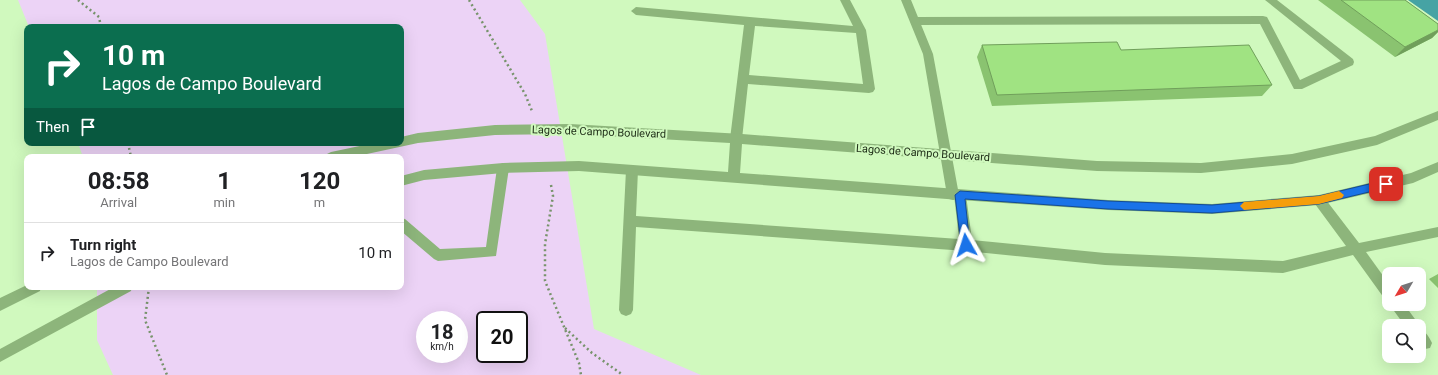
<!DOCTYPE html>
<html lang="en">
<head>
<meta charset="utf-8">
<style>
	:root { --surface:#fff; --page:#f6f6f6; --text:#202124; --muted:#757577; --line:#e0e0e0 }
	body { margin:0; font-family:Roboto,sans-serif; background:var(--page); color:var(--text); height:100vh; display:flex; flex-direction:column; font-size:15px; white-space:nowrap }
	* { box-sizing:border-box; margin:0 }
	p { font-size:13px; color:var(--muted) }
	.icon { flex:none; width:22px; height:22px; fill:none; stroke:currentColor; stroke-width:2; stroke-linecap:round; stroke-linejoin:round }
	.map { position:relative; flex:1; overflow:hidden }
	.side { position:absolute; left:24px; top:154px; width:380px; height:136px; display:flex; flex-direction:column; background:var(--surface); border-radius:8px; box-shadow:0 4px 16px #0002 }
	.side>* { flex:none }
	.top-card { position:absolute; left:24px; top:24px; width:380px; height:122px; border-radius:8px; box-shadow:0 4px 16px #0002; background:#0b6e4f; color:#fff; overflow:hidden }
	.needle { width:26px; rotate:231deg }
	.buttons { position:absolute; left:1382px; top:267px; display:grid; gap:8px }
	.buttons a { display:grid; place-items:center; width:44px; height:44px; border-radius:8px; background:var(--surface); box-shadow:0 4px 16px #0002; font-size:20px }
	.speed { position:absolute; left:416px; top:311px; display:flex; gap:8px; font-size:20px; font-weight:700; text-align:center }
	.speed>* { display:grid; place-content:center; width:52px; height:52px; border-radius:50%; background:var(--surface); box-shadow:0 4px 16px #0002; line-height:1 }
	.speed small { font-size:10px; font-weight:400 }
	.speed .limit { border:2px solid #111; border-radius:6px; background:#fff; color:#111 }
	.pin { position:absolute; display:grid; place-items:center; width:34px; height:34px; color:#fff; margin:-17px; border-radius:8px; box-shadow:0 2px 6px #0006 }
	.me { position:absolute; width:44px; margin:-22px; rotate:354deg; stroke-linejoin:round; filter:drop-shadow(0 0 3px #0008) }
	.turn { display:flex; align-items:center; gap:14px; height:84px; padding:0 12px; font-size:18px }
	.turn .icon { width:52px; height:52px; stroke-width:2.5 }
	.turn b { display:block; font-size:28px; line-height:34px }
	.then { display:flex; align-items:center; height:38px; padding:0 12px; background:#0003; gap:8px; font-size:15px }
	.eta { display:flex; justify-content:space-evenly; align-items:center; height:68px; text-align:center }
	.eta b { font-size:24px; font-weight:700; line-height:28px }
	ul { padding:0; list-style:none }
	li { display:flex; align-items:center; gap:12px; height:60px; padding:0 12px; border-top:1px solid var(--line) }
	li div { flex:1 }
	li b { display:block; font-size:15px }
	li em { font-style:normal }
	.map>svg:first-child { display:block }
	.green { fill:#ecd3f6; fill-rule:evenodd }
	.water { fill:#46a3a4 }
	.lines { fill:none; stroke-linecap:round; stroke-linejoin:round }
	.path { stroke:#77936b; stroke-width:2.5; stroke-dasharray:2 3; stroke-linecap:butt }
	.service { fill:#8db57b; fill-rule:evenodd }
	.minor { fill:#8db57b; fill-rule:evenodd }
	.tertiary { fill:#8db57b; fill-rule:evenodd }
	.wall { fill:#8ac370 }
	.shaded-wall { fill:#709f5b }
	.building { fill:#a0e382; stroke:#709f5b }
	.route { fill:#1a73e8; stroke:#114b97 }
	.slow { fill:#f59e0b }
	.labels { text-anchor:middle; dominant-baseline:central; stroke-width:4; stroke-linejoin:round; paint-order:stroke }
	.street-label { font-size:11px; fill:#203019; stroke:#d0f9be }
</style>
</head>
<body>
<div class="map">
<svg width="1438" height="375" viewBox="0 0 1438 375">
	<rect width="100%" height="100%" fill="#d0f9be"/>
	<path class="green" d="M18 0H520L545 34 594 329 701 375H113L97 340V287H401V157H83L78 143H401V27H29ZM425 320H459V354H425ZM485 320H519V354H485Z"/>
	<path class="water" d="M1408 0H1438V21Z"/>
	<g class="lines">
		<path class="path" d="M78 0 99 17 101 27
			M469 0 525 94 532 111
			M128 143 131 157
			M551 185 553 196 545 244V281L579 363 581 375
			M149 287 145 320 167 375
			M565 328 592 353 623 375"/>
		<path class="service" d="M840 0H850L866 30 875 89 873 92 869 93 748 84 742 139 740 142H732L730 139 744 25 636 15 631 11 636 7 853 26ZM755 26 856 33 863 84 749 75Z
			M1265 0H1277L1353 59 1354 62 1353 65 1302 89H1294L1260 24 915 25 910 21 915 17 1263 16 1267 17 1300 80 1341 61Z
			M503 163 507 165 509 168 496 256 438 261 434 259 401 231V218L405 219 440 249 486 247 497 168 499 165Z
			M632 165 636 167 638 170 636 216 959 239 954 195 956 191 960 190 964 191 966 195 972 240 1105 253 1283 261 1346 246 1315 204 1313 200 1315 196 1319 195 1323 196 1359 243 1438 227V237L1366 252 1389 284V300L1384 298 1353 255 1283 273 1105 265 966 251 636 227 633 310 631 314 626 316 621 314 619 310 626 170 628 167Z
			M1389 304H1404L1420 326 1419 328V326H1405Z
			M1419 329C1426 331 1429 337 1432 343L1430 348 1425 349 1419 346Z"/>
		<path class="minor" d="M901 0H911L933 54 959 195 957 199 953 200 949 199 947 195 923 54Z"/>
		<path class="tertiary" d="M1438 111V120L1377 145 1292 164 1201 173 1097 171 742 144 740 173 1108 200 1212 204 1319 195 1411 173 1438 162V172L1413 183 1319 205 1212 214 1108 210 960 200 579 171 503 173 424 180 401 186V176L424 170 503 163 579 161 728 172 730 143 570 134 495 135 418 143 353 157H325L327 154 331 152 374 143H401V137L418 133 495 125 570 124 742 134 1097 161 1201 163 1292 154 1375 136Z
			M27 285V287H41L40 291 0 311V298Z
			M114 287H132L131 291 0 362V349Z"/>
	</g>
	<path class="wall" d="M1318 0H1405L1438 24V32L1432 38 1395 57Z
		M982 45 1121 50 1272 85 1262 96 992 106 977 57Z
		M1438 274V288L1429 279Z"/>
	<path class="shaded-wall" d="M1438 30V32L1432 38 1395 57 1405 47Z"/>
	<path class="building" d="M1341 0H1405L1438 24V30L1405 47Z
		M1117 42 1121 50 1249 45 1272 85 997 95 982 45Z"/>
	<path class="route" d="M1386 180 1390 181V187L1319 204 1212 213 1108 209 965 199 970 245 966 249 961 245 955 195 960 191 1108 201 1212 205 1319 196Z"/>
	<path class="slow" d="M1339 191 1344 195 1342 198 1319 204 1244 210 1240 206 1244 202 1319 196Z"/>
	<g class="labels">
		<g class="street-label">
			<text transform="translate(599 132) rotate(2)">Lagos de Campo Boulevard</text>
			<text transform="translate(923 153) rotate(4)">Lagos de Campo Boulevard</text>
		</g>
	</g>
</svg>
<div class="buttons">
<a><svg class="needle" viewBox="-14 -14 28 28"><path d="M0-13l5 13h-10z" fill="#e53935"/><path d="M0 13l5-13h-10z" fill="#757577"/></svg></a>
<a><svg class="icon" aria-label="search" viewBox="0 0 24 24"><circle cx="10" cy="10" r="6"/><path d="M15 15l6 6"/></svg></a>
</div>
<div class="speed"><div>18<small>km/h</small></div><div class="limit">20</div></div>
<div class="pin" style="left:1386px;top:184px;background:#d93025"><svg class="icon" aria-label="arrive" viewBox="0 0 24 24"><path d="M6 21V4h12l-3 4 3 4H6"/></svg></div>
<svg class="me" style="left:966px;top:245px" viewBox="-20 -20 40 40"><path d="M0-17L14 15 0 8-14 15z" fill="#1a73e8" stroke="#fff" stroke-width="4"/></svg>
<div class="top-card">
<div class="turn"><svg class="icon" aria-label="right" viewBox="0 0 24 24"><path d="M7 20v-9h11M14 6l5 5-5 5"/></svg><div><b>10 m</b>Lagos de Campo Boulevard</div></div>
<div class="then">Then<svg class="icon" aria-label="arrive" viewBox="0 0 24 24"><path d="M6 21V4h12l-3 4 3 4H6"/></svg></div>
</div>
<section class="side">
<div class="eta">
<div><b>08:58</b><p>Arrival</p></div>
<div><b>1</b><p>min</p></div>
<div><b>120</b><p>m</p></div>
</div>
<ul>
<li><svg class="icon" aria-label="right" viewBox="0 0 24 24"><path d="M7 20v-9h11M14 6l5 5-5 5"/></svg><div><b>Turn right</b><p>Lagos de Campo Boulevard</p></div><em>10 m</em></li>
</ul>
</section>
</div>
</body>
</html>
